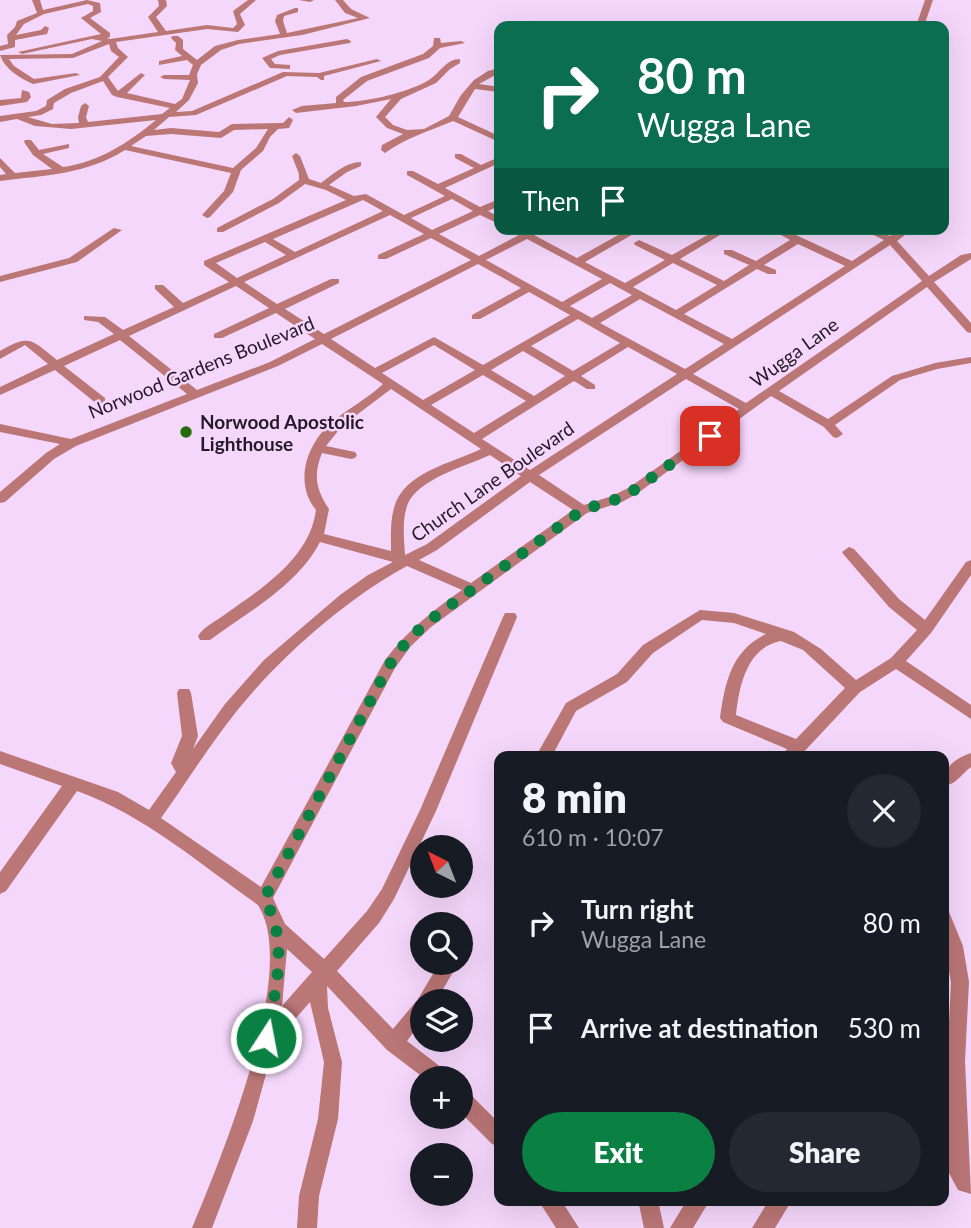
<!DOCTYPE html>
<html lang="en">
<head>
<meta charset="utf-8">
<style>
	:root { --surface:#171b24; --page:#242831; --text:#f1f3f6; --muted:#9ea1a6; --accent:#0b8043 }
	body { margin:0; font-family:Lato,sans-serif; background:var(--page); color:var(--text); height:100vh; display:flex; flex-direction:column; font-size:26px; white-space:nowrap }
	* { box-sizing:border-box; margin:0 }
	p { font-size:23px; color:var(--muted) }
	.icon { flex:none; width:38px; height:38px; fill:none; stroke:currentColor; stroke-width:2; stroke-linecap:round; stroke-linejoin:round }
	.map { position:relative; flex:1; overflow:hidden }
	.sheet { position:absolute; left:494px; top:751px; width:455px; height:455px; display:flex; flex-direction:column; background:var(--surface); border-radius:14px; box-shadow:0 7px 28px #0002 }
	.sheet>* { flex:none }
	.banner { position:absolute; left:494px; top:21px; width:455px; height:214px; border-radius:14px; box-shadow:0 7px 28px #0002; background:#0b6e4f; color:#fff; overflow:hidden }
	.needle { width:46px; rotate:318deg }
	.tools { position:absolute; left:410px; top:835px; display:grid; gap:14px }
	.tools a { display:grid; place-items:center; width:63px; height:63px; border-radius:50%; background:var(--surface); box-shadow:0 7px 28px #0002; font-size:35px }
	.pin { position:absolute; display:grid; place-items:center; width:60px; height:60px; color:#fff; margin:-30px; border-radius:14px; box-shadow:0 4px 10px #0006 }
	.me { position:absolute; width:77px; margin:-38px; rotate:11deg; stroke-linejoin:round; filter:drop-shadow(0 0 5px #0008) }
	.turn { display:flex; align-items:center; gap:24px; height:147px; padding:0 28px; font-size:32px }
	.turn .icon { width:91px; height:91px; stroke-width:2.5 }
	.turn b { display:block; font-size:49px; line-height:60px }
	.then { display:flex; align-items:center; height:66px; padding:0 28px; background:#0003; gap:14px; font-size:26px }
	.round { display:grid; place-items:center; flex:none; width:74px; height:74px; border-radius:37px; background:var(--page) }
	.head { display:flex; align-items:center; justify-content:space-between; height:119px; padding:0 28px }
	h1 { font-size:42px; font-weight:800; line-height:52px }
	.action { display:flex; gap:14px; margin-top:auto; padding:14px 28px }
	.action a { flex:1; height:80px; border-radius:42px; background:var(--accent); color:#fff; font-size:28px; font-weight:800; line-height:80px; text-align:center }
	.action a+a { background:var(--page); color:var(--text) }
	ul { padding:0; list-style:none }
	li { display:flex; align-items:center; gap:21px; height:105px; padding:0 28px }
	li div { flex:1 }
	li b { display:block; font-size:26px }
	li em { font-style:normal }
	.map>svg:first-child { display:block }
	.lines { fill:none; stroke-linecap:round; stroke-linejoin:round }
	.minor { fill:#bb7676; fill-rule:evenodd }
	.route { stroke:#0b8043; stroke-width:12; stroke-dasharray:0 21.6 }
	.poi-dot { fill:#226c0a; stroke:#f6d7fc; stroke-width:2.5 }
	.labels { text-anchor:middle; dominant-baseline:central; stroke-width:5; stroke-linejoin:round; paint-order:stroke }
	.street-label { font-size:19px; fill:#241926; stroke:#f6d7fc }
	.poi-label { font-size:19px; font-weight:bold; fill:#241926; stroke:#f6d7fc; text-anchor:start }
</style>
</head>
<body>
<div class="map">
<svg width="971" height="1228" viewBox="0 0 971 1228">
	<rect width="100%" height="100%" fill="#f6d7fc"/>
	<g class="lines">
		<path class="minor" d="M32 0H40L43 10 87 0 100 3 101 12 90 18 110 33V37L107 38 110 39 158 32 148 17 159 6 158 0H166L167 6 156 17 166 31 207 25 233 28 237 24 233 11 248 0H256L240 14 245 25 238 32 207 29 116 42 118 48 128 57 108 77 118 91 141 73 145 75 127 93 175 104 182 99 190 80 164 79 160 77 164 75H189L193 65 187 60 159 65V61L182 56 175 50 176 43 171 38 172 36H178L183 40V49L197 60 215 46 238 40 280 34 275 21 277 15 295 8H298V12L284 16 283 21 287 33 358 18 345 13 335 0H343L351 9 370 18 302 35 239 44 221 50 201 65 197 74 198 83 189 100 176 112 192 111 283 72 319 73 377 59 381 61 324 76V80H321L317 77 287 76 196 115 169 117 154 130 171 128 219 132 232 124 283 123 289 117 293 120 289 128 278 129 270 137 263 151 241 170 233 192 210 217 207 218 202 215 224 191 231 173 125 150C85 175 45 175 0 181V175L6 174 0 167V158L15 173 52 169 33 155 24 142 25 140H31L39 150 69 144V148L43 154 63 167C99 162 128 143 156 120L71 129 35 126 17 119 0 122V116L36 111 46 106 47 100 65 89 100 77 119 57 111 51 109 44 73 58 9 59 14 66 34 79 76 73 80 75 33 84C19 78 4 68 0 55L72 54 102 41 92 39 22 54 18 52 101 34 81 18 93 11V6L88 4 44 14 24 24 16 35 41 30 45 26 49 28 47 34 15 40V47L0 51V46L8 44 7 35 15 27 17 21 37 13ZM103 81 112 95 117 97 170 108 162 114 88 122 86 117 89 106 85 103 81 106 78 117 79 123 52 124 28 117 41 115 53 109 54 103 71 93ZM268 129 256 148 233 168 131 146 146 136 171 134 221 138 234 130Z
			M299 0H314L310 2Z
			M925 0H933L924 26H916Z
			M434 38H440L441 43 461 41 465 43 440 48 429 58 367 81 343 100 344 102C368 102 409 92 429 80 440 73 446 59 460 59V63L450 69 436 83 401 99 385 117 393 125 407 130 424 129 449 116 461 95 474 80 488 71 499 68V73L479 84 499 87V92L475 89 458 117 499 136V142L453 121C429 131 404 139 385 153L381 150 382 145 403 134 387 128 376 117 391 99 356 106 296 113 292 110 302 106 336 103V97L361 77 423 54 433 46Z
			M347 39 351 41 350 43 280 55 271 59 275 64 290 65V69L270 68 262 58 278 51Z
			M22 90 29 92 31 97 27 102 0 106V100L21 98Z
			M296 153 300 156 309 179 321 183C333 174 346 162 361 162V166L347 172 329 185 354 196 366 194 404 215 445 196 407 175V171H413L438 184 474 168 455 158V154H461L481 165 499 157V163L445 188 480 207 499 199V206L488 211 499 217V224L480 215 439 234 479 256 519 235 510 229 527 231 544 229 534 235 577 258 629 229H642L585 262 625 283 665 260 635 245 634 243 639 240 672 255 718 229H730L680 259 724 281 749 265 724 254V250H732L756 261 790 240 770 229H783L852 261 884 240 861 229H875L890 236 901 229H913L897 241 929 276 961 255 971 253V259L934 282 971 323V333L967 332 927 287 779 391 828 419 892 376 935 363 971 357V363L937 369 900 380 835 425 843 434 837 438 833 437 824 427 771 396 638 493 622 502 587 513 431 627 411 646 395 668 273 898 285 924 324 959 367 911 382 889 420 810 503 617 505 613H515L517 617 436 811 394 899 379 923 337 971 393 1029 418 999 440 962H459L436 1001H422V1021L407 1041 446 1071 449 1078H424L387 1050 327 986 328 1008 342 1062 338 1119 319 1196 317 1228H297L299 1196 318 1119 324 1062 310 1002 275 1042 253 1121 212 1228H192C220 1160 300 970 258 905 200 864 144 815 77 791L6 891 0 894V872L62 786 0 764V751L118 792 149 810 176 772 171 763 182 736 177 693 179 689H189L191 693 198 736 193 749 225 704 264 660 340 595 368 575 393 562 320 542C298 585 248 612 210 640H200L198 636C204 626 218 620 227 613 264 587 310 557 316 510 294 483 306 445 331 423 347 409 367 399 383 384L322 344 278 366 76 446 54 459 5 502 0 503V492L46 453 60 444 0 432V424L71 439 187 394 120 340 64 366 105 398V404H97L55 370 0 395V387L48 364 25 345 0 359V351C30 333 32 340 57 360L114 334 98 322 84 320V316L105 317 123 330 174 307 155 289V285H163L183 303 229 282 204 265V261L346 200 326 190 305 184 279 203 223 232H217V228L273 199 299 180V174L292 156ZM452 199 473 211 432 230 411 218ZM363 200 383 211 295 252 273 239ZM390 215 424 234 378 255V259H386L431 238 471 260 324 334 285 309 339 283V279H331L277 304 244 282ZM527 239 602 279 562 302 486 260ZM265 242 286 255 237 278 216 263ZM798 244 845 266 732 339 684 314 757 269 768 274H776V270L764 265ZM890 245 922 281 746 403 693 374ZM673 263 717 285 676 310 633 287ZM478 264 521 288 472 315V319H480L529 292 570 315 483 365 434 337 375 368 331 339ZM610 283 632 295 592 318 570 306ZM236 286 269 308 214 334V338H222L276 313 315 339 270 362 197 390 129 336ZM640 299 724 344 685 369 600 323ZM578 319 620 343 573 371 531 346ZM434 345 475 370 423 400 382 373ZM628 347 677 374 530 470 482 439 574 381 587 389H595V385L581 376ZM523 351 565 376 534 396 491 370ZM483 375 526 401 474 433 431 405ZM686 379 739 409 630 487 612 496 584 505 539 475ZM391 389 481 449C453 463 403 472 394 508 390 522 391 537 391 551L324 534 329 509C316 490 313 475 322 453L351 459 355 458 357 455 355 452 326 446 342 426ZM490 455 521 476 427 544 405 555C404 539 402 521 407 506 416 479 467 466 490 455ZM530 482 573 510 471 583 419 560 437 550ZM407 566 462 590C432 611 407 631 385 660L261 887 161 818C186 783 209 746 236 712 278 659 347 598 407 566ZM287 949 312 972 282 1006Z
			M114 228 122 230 77 262 0 282V276L69 258Z
			M849 547 854 549 899 599 925 620 966 562 971 560V575L931 633 906 661 971 705V719L896 669 860 692 800 756H782L787 749 723 722 720 718C725 683 731 651 766 634L734 623 702 620 653 653 627 682 576 711 552 756H536L566 703 617 674 643 645 700 610 734 613 794 632 821 649 856 680 891 658 917 630 889 607 844 555 842 552ZM781 641 803 650 845 688 796 739 736 715C739 686 747 647 781 641Z
			M971 753V767C962 773 954 788 943 784 943 767 956 758 971 753Z
			M943 910 949 912 963 946 969 982 965 1061 971 1194 958 1190 949 1173 947 1061 951 982 943 941Z
			M460 1088 467 1091 499 1123V1147L492 1144 460 1112Z
			M538 1200H561L579 1228H556Z
			M638 1200H658L664 1228H644Z
			M687 1200H710L693 1228H670Z
			M769 1200H792L775 1228H752Z"/>
	</g>
	<g class="lines">
		<path class="route" d="M266 1038C275 993 290 940 264 899L390 664 406 642 426 623 582 510 617 499 634 490 710 436"/>
	</g>
	<circle class="poi-dot" cx="186" cy="432" r="7"/>
	<g class="labels">
		<g class="street-label">
			<text transform="translate(794 352) rotate(-36)">Wugga Lane</text>
			<text transform="translate(201 367) rotate(-22)">Norwood Gardens Boulevard</text>
			<text transform="translate(492 481) rotate(-35)">Church Lane Boulevard</text>
		</g>
		<g class="poi-label">
			<text x="200" y="421">Norwood Apostolic<tspan x="200" dy="22">Lighthouse</tspan></text>
		</g>
	</g>
</svg>
<div class="tools">
<a><svg class="needle" viewBox="-14 -14 28 28"><path d="M0-13l5 13h-10z" fill="#e53935"/><path d="M0 13l5-13h-10z" fill="#9ea1a6"/></svg></a>
<a><svg class="icon" aria-label="search" viewBox="0 0 24 24"><circle cx="10" cy="10" r="6"/><path d="M15 15l6 6"/></svg></a>
<a><svg class="icon" aria-label="layers" viewBox="0 0 24 24"><path d="M12 4l9 5-9 5-9-5zM3 14l9 5 9-5"/></svg></a>
<a>+</a>
<a>−</a>
</div>
<div class="pin" style="left:710px;top:436px;background:#d93025"><svg class="icon" aria-label="arrive" viewBox="0 0 24 24"><path d="M6 21V4h12l-3 4 3 4H6"/></svg></div>
<svg class="me" style="left:266px;top:1038px" viewBox="-20 -20 40 40"><circle r="17" fill="#0b8043" stroke="#fff" stroke-width="3"/><path d="M0-11L8 9 0 5-8 9z" fill="#fff"/></svg>
<div class="banner">
<div class="turn"><svg class="icon" aria-label="right" viewBox="0 0 24 24"><path d="M7 20v-9h11M14 6l5 5-5 5"/></svg><div><b>80 m</b>Wugga Lane</div></div>
<div class="then">Then<svg class="icon" aria-label="arrive" viewBox="0 0 24 24"><path d="M6 21V4h12l-3 4 3 4H6"/></svg></div>
</div>
<section class="sheet">
<div class="head"><div><h1>8 min</h1><p>610 m · 10:07</p></div><a class="round"><svg class="icon" aria-label="close" viewBox="0 0 24 24"><path d="M6 6l12 12M18 6L6 18"/></svg></a></div>
<ul>
<li><svg class="icon" aria-label="right" viewBox="0 0 24 24"><path d="M7 20v-9h11M14 6l5 5-5 5"/></svg><div><b>Turn right</b><p>Wugga Lane</p></div><em>80 m</em></li>
<li><svg class="icon" aria-label="arrive" viewBox="0 0 24 24"><path d="M6 21V4h12l-3 4 3 4H6"/></svg><div><b>Arrive at destination</b></div><em>530 m</em></li>
</ul>
<div class="action"><a>Exit</a><a>Share</a></div>
</section>
</div>
</body>
</html>
